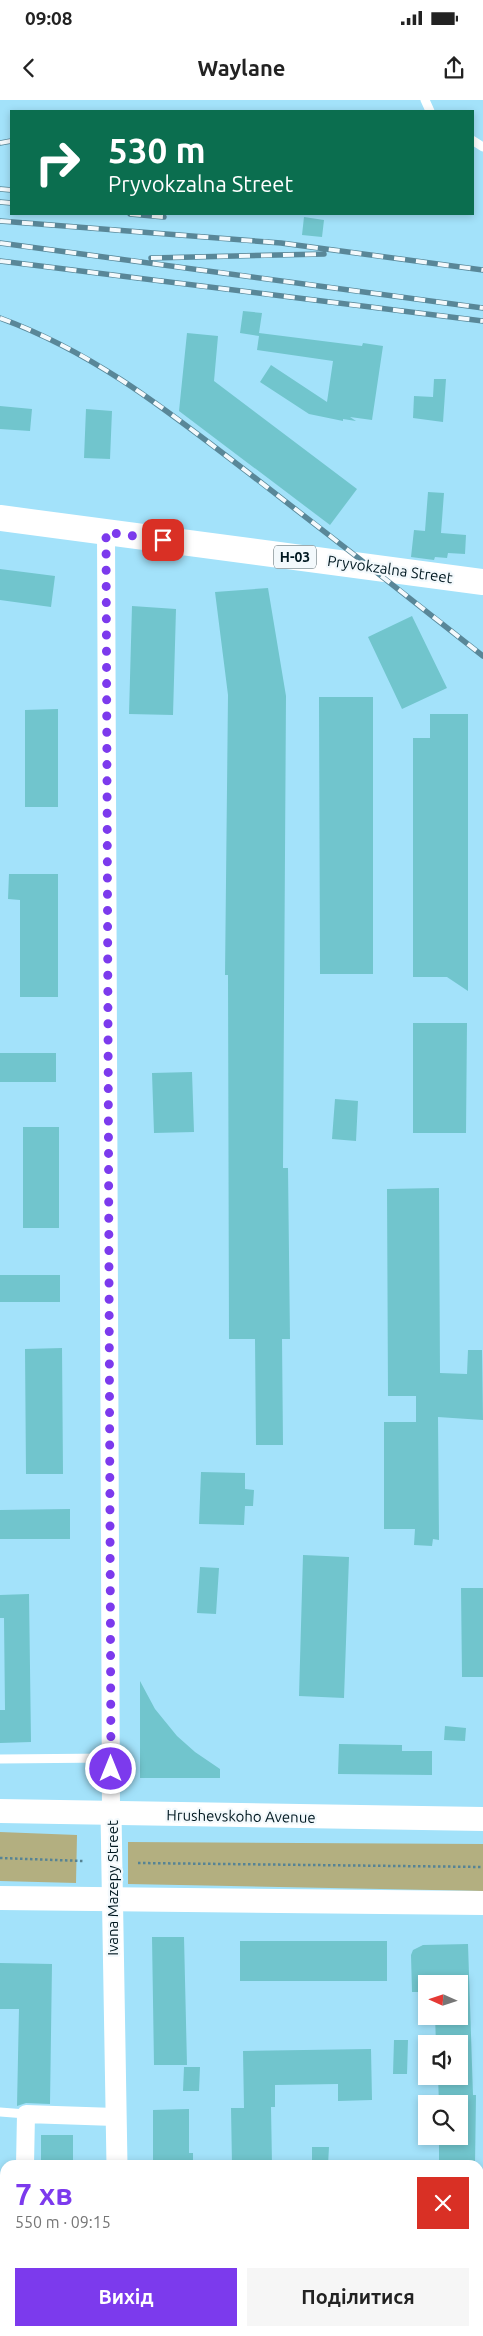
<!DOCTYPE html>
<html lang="uk">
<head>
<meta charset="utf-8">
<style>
	:root { --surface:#fff; --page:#f6f6f6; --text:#222; --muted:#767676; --accent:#7c3aed }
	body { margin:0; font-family:Ubuntu,sans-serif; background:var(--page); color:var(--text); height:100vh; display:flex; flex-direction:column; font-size:19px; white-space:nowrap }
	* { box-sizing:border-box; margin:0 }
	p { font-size:16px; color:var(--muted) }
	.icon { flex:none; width:28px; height:28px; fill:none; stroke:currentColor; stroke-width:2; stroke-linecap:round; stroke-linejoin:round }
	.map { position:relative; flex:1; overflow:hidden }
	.sheet { position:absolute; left:0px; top:2060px; width:484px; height:176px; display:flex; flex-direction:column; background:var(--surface); border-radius:15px 15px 0 0; box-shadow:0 2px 8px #0003 }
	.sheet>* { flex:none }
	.banner { position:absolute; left:10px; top:10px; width:464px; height:105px; border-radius:0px; box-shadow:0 2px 8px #0003; background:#0b6e4f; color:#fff; overflow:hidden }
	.needle { width:32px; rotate:273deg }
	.buttons { position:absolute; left:418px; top:1875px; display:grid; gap:10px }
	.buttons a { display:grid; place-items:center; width:50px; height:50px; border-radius:0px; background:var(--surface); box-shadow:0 2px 8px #0003; font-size:25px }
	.pin { position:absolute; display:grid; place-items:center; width:42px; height:42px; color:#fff; margin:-21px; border-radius:10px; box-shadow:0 2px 8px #0006 }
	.me { position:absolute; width:55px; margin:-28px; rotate:0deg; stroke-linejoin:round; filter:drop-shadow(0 0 4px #0008) }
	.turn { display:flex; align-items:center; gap:18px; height:105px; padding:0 15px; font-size:22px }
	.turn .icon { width:65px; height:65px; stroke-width:2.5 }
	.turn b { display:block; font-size:35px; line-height:42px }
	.round { display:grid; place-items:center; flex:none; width:52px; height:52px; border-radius:0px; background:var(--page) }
	.overview { display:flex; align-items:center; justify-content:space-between; height:85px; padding:0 15px }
	h1 { font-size:30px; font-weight:700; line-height:38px; color:var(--accent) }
	.cta { display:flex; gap:10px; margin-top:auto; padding:10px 15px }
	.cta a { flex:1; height:58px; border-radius:0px; background:var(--accent); color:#fff; font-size:20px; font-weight:700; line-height:58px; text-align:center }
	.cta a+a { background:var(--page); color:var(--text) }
	.status { display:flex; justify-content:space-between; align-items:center; height:35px; padding:0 25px; background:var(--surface); direction:ltr }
	.status svg { height:14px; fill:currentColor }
	header { display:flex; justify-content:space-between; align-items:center; height:65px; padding:0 15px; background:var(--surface); font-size:22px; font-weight:700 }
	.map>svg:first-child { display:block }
	.green { fill:#b3af80 }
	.building { fill:#71c5cd }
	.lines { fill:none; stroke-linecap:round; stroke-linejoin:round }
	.path { stroke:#568394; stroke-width:2.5; stroke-dasharray:2.5 2.5; stroke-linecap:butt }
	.service { stroke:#fff; stroke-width:9 }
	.minor { stroke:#fff; stroke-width:18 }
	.tertiary { stroke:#fff; stroke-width:21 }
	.secondary { stroke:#fff; stroke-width:24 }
	.primary { stroke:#fff; stroke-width:26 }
	.rail-casing { stroke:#598798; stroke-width:5.5 }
	.rail { stroke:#f3f9fc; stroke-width:4; stroke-dasharray:11; stroke-linecap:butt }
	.route { stroke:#7c3aed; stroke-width:9; stroke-dasharray:0 16.2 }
	.labels { text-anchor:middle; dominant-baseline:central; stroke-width:4.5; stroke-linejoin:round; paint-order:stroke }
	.shield { fill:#f3f9fc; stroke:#495c62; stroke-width:1 }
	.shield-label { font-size:14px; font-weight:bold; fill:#001820 }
	.street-label { font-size:15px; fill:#001820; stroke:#f3f9fc }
</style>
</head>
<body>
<div class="status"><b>09:08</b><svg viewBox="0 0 49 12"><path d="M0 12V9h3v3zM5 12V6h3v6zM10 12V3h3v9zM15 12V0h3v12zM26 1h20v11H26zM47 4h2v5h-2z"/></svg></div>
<header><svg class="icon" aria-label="back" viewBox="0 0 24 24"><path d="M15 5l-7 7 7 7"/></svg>Waylane<svg class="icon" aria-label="share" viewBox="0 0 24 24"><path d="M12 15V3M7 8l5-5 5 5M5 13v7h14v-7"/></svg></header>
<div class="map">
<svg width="483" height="2236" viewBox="0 0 483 2236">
	<rect width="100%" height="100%" fill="#a3e2fa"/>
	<path class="green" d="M0 1732 77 1735 76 1783 0 1781Z
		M128 1742 483 1744V1791L128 1784Z"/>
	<path class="building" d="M304 117 324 120 322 137 302 135Z
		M243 211 262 213 259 233 362 246 363 243 383 246 372 320 350 317 356 321 343 319V321L309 314 260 282 271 265 327 302 333 261 257 250 259 236 240 233Z
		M187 233 218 236 214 281 357 389 330 425 179 311Z
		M434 279H446L443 322 413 318 414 296 433 297Z
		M0 306 32 309 30 331 0 329Z
		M86 309 112 311 110 359 84 358Z
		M428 392 444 393 441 433 466 435 465 454 448 453 447 458 435 457 434 460 411 457 414 430 425 431Z
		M0 469 55 476 51 507 0 500Z
		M268 488 286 596 283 1068H288L290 1239H282L283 1345H256L255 1239H229L228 875H225L228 595 215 492Z
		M132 506 176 509 173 615 129 614Z
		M412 516 447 588 402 609 368 537Z
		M319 597H373V874H320Z
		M58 609V707H25V610Z
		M430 614H468V891L447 877H413V638H430Z
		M9 774H58V897H20V800L8 799Z
		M413 923H467L466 1033H413Z
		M0 953H56V982H0Z
		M192 972 194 1032 154 1033 152 973Z
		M335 999 358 1001 356 1041 332 1039Z
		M23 1027H59V1128H23Z
		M439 1088 440 1273 467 1274 468 1250H482L483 1320 438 1317 439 1440 433 1439 432 1446 414 1445 415 1429H384V1322H416V1296H388L387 1089Z
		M0 1175H60V1202H0Z
		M62 1248 63 1374H26L25 1249Z
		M201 1372 245 1373V1389L254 1390 253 1406H245L244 1425 199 1424Z
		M70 1409V1439H0V1410Z
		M303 1455 349 1457 344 1598 299 1596Z
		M200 1467 219 1468 216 1514 197 1513Z
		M461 1488H483V1577H462Z
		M29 1494 31 1642 0 1643V1610H5L4 1518H0V1495Z
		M140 1581 155 1609 177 1636 195 1652 220 1669V1678H140Z
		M445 1626 466 1628 465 1641 444 1640Z
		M339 1644 402 1645V1651H432V1675L338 1674Z
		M152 1837H184L187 1965H154Z
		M240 1841H387V1881H240Z
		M468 1844 473 1995H476L475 2065H439V2036H459V2004H439L438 1976H459V1944H436L435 1916H459V1884H426V1892H412L411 1855 413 1850 423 1845Z
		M0 1863 52 1864 50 2004 26 2003 17 2006 19 1909H0Z
		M394 1940H408L407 1974H393Z
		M371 1949 372 2000 338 2001V1984L275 1985V2007H271L272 2065H232L231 2008H244L243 1951Z
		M184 1967H200L199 1991H183Z
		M189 2009V2053H193V2065H153V2010Z
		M41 2035H73V2065H41Z
		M312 2047H329L328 2065H312Z"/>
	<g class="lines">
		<path class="path" d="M0 1758 83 1761
			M138 1763 483 1767"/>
		<path class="service" d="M425 0 430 11
			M472 40 483 47
			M0 1659 111 1658
			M0 2012 26 2014
			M26 2231V2236"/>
		<path class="minor" d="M106 432 111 1714
			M25 2065 26 2014 115 2017
			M0 2095H5"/>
		<path class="tertiary" d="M111 1714 117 2065
			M120 2231V2236"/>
		<path class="secondary" d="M0 1711 483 1719
			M0 1798 483 1803"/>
		<path class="primary" d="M0 418 483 482"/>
		<g class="rail-casing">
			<path id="rail" d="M0 43 11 41
				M0 89 11 90
				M0 102 11 103
				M130 114 164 117
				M0 121 281 143 483 170
				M0 143 483 208
				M151 158 324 154
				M0 161 483 221
				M0 218C96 253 170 313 250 374 328 434 406 495 483 556"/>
		</g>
		<use href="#rail" class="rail"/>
	</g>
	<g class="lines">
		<path class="route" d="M111 1669 106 432 163 440"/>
	</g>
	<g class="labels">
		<rect class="shield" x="274" y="445.5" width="42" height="23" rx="4"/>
		<g class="shield-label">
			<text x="295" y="457">Н-03</text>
		</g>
		<g class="street-label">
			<text transform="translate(390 469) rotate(8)">Pryvokzalna Street</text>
			<text transform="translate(241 1716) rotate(1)">Hrushevskoho Avenue</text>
			<text transform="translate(112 1788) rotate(-90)">Ivana Mazepy Street</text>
		</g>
	</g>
</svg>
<div class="buttons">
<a><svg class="needle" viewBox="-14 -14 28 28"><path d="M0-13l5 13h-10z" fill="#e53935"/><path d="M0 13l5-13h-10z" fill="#767676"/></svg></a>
<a><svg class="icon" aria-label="sound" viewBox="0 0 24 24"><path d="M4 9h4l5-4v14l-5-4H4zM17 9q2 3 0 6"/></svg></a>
<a><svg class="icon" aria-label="search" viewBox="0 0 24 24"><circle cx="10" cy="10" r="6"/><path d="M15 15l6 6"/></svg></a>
</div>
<div class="pin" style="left:163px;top:440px;background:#d93025"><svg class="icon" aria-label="arrive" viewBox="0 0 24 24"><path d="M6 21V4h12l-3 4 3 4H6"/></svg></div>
<svg class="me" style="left:111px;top:1669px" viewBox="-20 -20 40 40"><circle r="17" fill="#7c3aed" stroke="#fff" stroke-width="3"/><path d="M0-11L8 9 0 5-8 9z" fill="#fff"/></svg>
<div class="banner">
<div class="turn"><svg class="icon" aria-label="right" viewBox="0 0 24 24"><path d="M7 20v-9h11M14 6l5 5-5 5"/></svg><div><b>530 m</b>Pryvokzalna Street</div></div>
</div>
<section class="sheet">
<div class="overview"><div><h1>7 хв</h1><p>550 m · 09:15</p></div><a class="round" style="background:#d93025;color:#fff"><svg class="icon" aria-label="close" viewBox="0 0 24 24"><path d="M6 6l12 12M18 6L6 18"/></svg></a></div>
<div class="cta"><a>Вихід</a><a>Поділитися</a></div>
</section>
</div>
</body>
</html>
